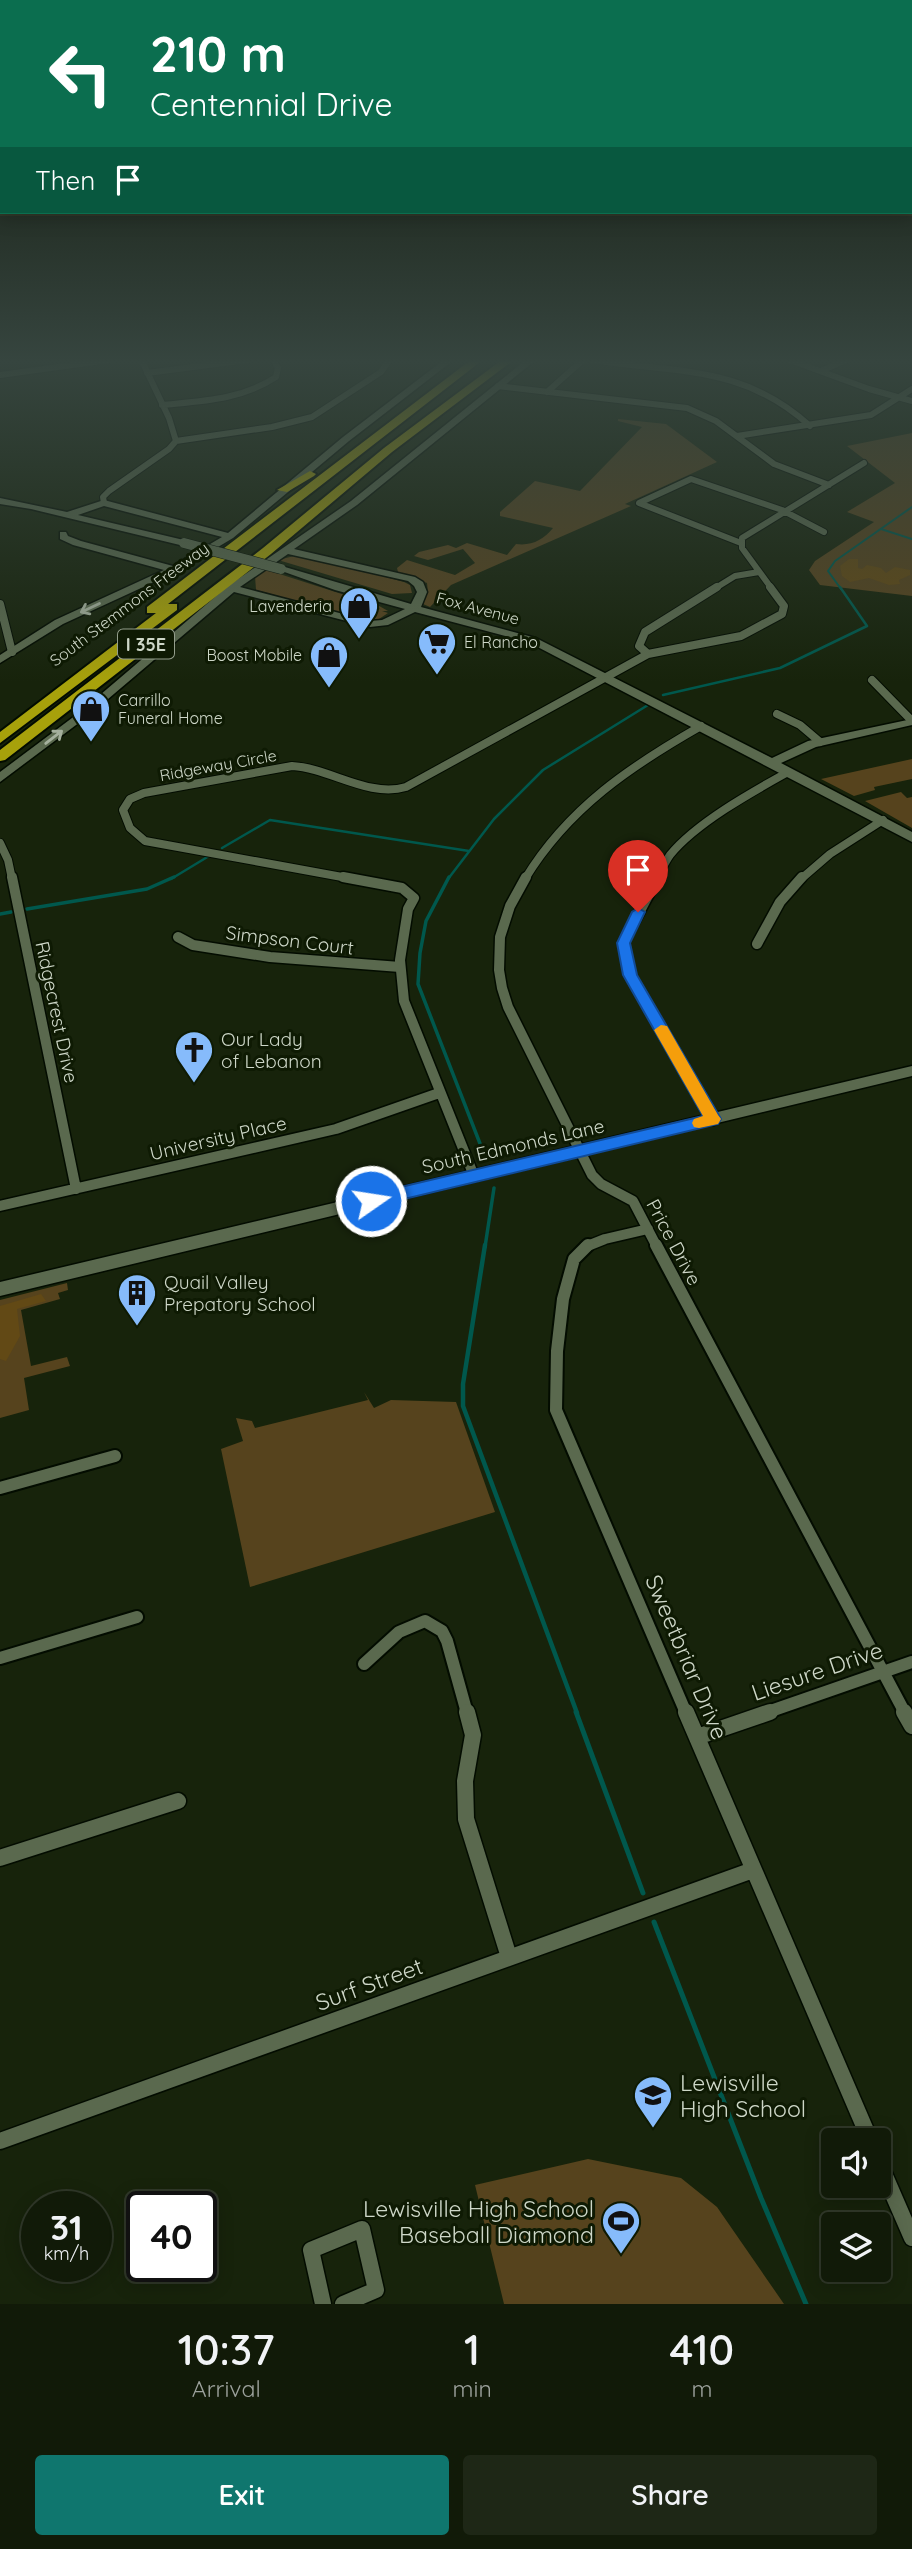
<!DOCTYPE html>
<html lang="en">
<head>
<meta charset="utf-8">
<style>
	:root { --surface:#111a08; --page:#1e2716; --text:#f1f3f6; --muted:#9ca19c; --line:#303829; --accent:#0f766e }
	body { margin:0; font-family:Quicksand,sans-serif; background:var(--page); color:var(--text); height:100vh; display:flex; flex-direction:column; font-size:26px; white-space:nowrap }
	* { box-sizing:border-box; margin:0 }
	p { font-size:23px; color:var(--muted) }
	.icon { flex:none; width:38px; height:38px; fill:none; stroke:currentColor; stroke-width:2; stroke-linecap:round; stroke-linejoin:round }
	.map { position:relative; height:2304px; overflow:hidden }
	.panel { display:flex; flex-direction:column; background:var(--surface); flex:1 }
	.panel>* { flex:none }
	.top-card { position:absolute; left:0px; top:0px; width:914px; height:214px; box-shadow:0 4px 18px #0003,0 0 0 2px var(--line); background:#0b6e4f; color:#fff; overflow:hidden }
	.buttons { position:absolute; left:821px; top:2128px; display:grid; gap:14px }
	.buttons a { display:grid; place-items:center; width:70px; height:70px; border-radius:7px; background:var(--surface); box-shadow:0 4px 18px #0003,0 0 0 2px var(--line); font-size:35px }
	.speed { position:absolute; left:21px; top:2191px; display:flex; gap:14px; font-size:35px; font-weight:700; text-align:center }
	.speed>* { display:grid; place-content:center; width:91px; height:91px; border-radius:50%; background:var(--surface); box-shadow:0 4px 18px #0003,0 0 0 2px var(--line); line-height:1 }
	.speed small { font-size:18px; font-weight:400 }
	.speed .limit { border:4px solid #111; border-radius:10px; background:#fff; color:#111 }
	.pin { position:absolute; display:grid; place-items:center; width:60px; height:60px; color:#fff; margin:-72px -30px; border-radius:50% 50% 50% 0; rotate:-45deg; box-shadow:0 0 7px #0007 }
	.pin .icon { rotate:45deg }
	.me { position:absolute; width:77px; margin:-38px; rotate:77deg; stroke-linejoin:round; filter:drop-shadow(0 0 5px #0008) }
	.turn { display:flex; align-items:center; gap:24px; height:147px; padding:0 35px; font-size:32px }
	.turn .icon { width:91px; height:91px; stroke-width:2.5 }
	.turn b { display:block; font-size:49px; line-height:60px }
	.then { display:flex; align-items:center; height:66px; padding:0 35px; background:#0003; gap:14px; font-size:26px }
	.eta { display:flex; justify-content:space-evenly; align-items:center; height:119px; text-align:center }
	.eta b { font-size:42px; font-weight:600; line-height:49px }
	.button { display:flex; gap:14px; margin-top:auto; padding:14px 35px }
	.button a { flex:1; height:80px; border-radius:7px; background:var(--accent); color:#fff; font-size:28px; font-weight:600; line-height:80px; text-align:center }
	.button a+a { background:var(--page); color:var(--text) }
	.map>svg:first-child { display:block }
	.green { fill:#56431d }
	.forest { fill:#624915 }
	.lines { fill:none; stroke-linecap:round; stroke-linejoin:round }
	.stream-far4 { stroke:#00584d; stroke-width:2 }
	.stream-far3 { stroke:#00584d; stroke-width:2.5 }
	.stream-far2 { stroke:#00584d; stroke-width:3.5 }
	.stream-far1 { stroke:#00584d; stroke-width:4.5 }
	.stream { stroke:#00584d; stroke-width:5 }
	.street-far4-casing { stroke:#030c00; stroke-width:8 }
	.street-far3-casing { stroke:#030c00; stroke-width:10 }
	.street-far2-casing { stroke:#030c00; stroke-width:13 }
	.street-far1-casing { stroke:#030c00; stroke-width:16 }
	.street-casing { stroke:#030c00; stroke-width:19 }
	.secondary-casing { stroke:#030c00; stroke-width:3 }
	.highway-casing { stroke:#030c00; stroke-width:4 }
	.street-far4 { stroke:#5a694e; stroke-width:6 }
	.street-far3 { stroke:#5a694e; stroke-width:8 }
	.street-far2 { stroke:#5a694e; stroke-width:10 }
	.street-far1 { stroke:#5a694e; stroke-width:12 }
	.street { stroke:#5a694e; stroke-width:16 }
	.secondary { fill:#5a694e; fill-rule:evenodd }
	.highway { fill:#a7a10b; fill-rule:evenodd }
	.secondary-bridge-casing { stroke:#030c00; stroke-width:11; stroke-linecap:butt }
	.secondary-bridge { stroke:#5a694e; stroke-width:10 }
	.oneway { stroke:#a5b09d }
	.route { fill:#1a73e8; stroke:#114b97; stroke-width:2 }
	.slow { fill:#f59e0b }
	.labels { text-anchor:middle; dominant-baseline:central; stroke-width:6; stroke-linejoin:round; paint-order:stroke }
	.far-street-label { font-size:16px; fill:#ced7c8; stroke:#0e1a03 }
	.far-poi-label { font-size:16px; fill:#ced7c8; stroke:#0e1a03; text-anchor:end }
	.shield { fill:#0e1a03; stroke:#949e8d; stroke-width:2 }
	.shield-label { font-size:18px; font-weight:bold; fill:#ced7c8 }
	.street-label { font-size:19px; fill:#ced7c8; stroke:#0e1a03 }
	.poi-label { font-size:19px; fill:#ced7c8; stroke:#0e1a03; text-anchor:start }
	.near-street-label { font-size:23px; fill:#ced7c8; stroke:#0e1a03 }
	.near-poi-label { font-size:23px; fill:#ced7c8; stroke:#0e1a03; text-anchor:start }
</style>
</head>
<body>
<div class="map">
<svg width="912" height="2304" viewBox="0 0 912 2304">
	<rect width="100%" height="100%" fill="#17230b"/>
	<path class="green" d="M618 419 666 424 717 462 625 504 631 506 451 585 430 607 423 604 422 599 428 593 427 583 398 572 397 568 407 560 455 575 475 563 463 549 428 560 414 556 419 552 448 545 456 548 467 543 507 555 516 544C532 546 543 540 553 528L500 516V512L535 481 580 491 642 427 618 421Z
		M912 433V596L820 585 809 570 815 561 874 522 847 512 895 483 847 446Z
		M302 554 404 582 410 585 412 593 392 594 278 560Z
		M264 569 373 604 381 610 374 603 388 611H382L388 613 379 619 365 620 256 590 255 576Z
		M912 759V779L874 787 875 790 854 796 821 779Z
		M901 792 907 798 912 797V828L865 801Z
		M67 1283 68 1290 58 1293 60 1299 21 1310 31 1366 67 1357 70 1366 24 1378 29 1410 0 1418V1300Z
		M364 1392 374 1408 391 1400 456 1402 495 1512 250 1587 221 1449 243 1441 236 1418 252 1421 255 1428 368 1400Z
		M588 2159 681 2178 717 2207 784 2304H504L475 2185Z"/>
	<path class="forest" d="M849 559H858V568L862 569 867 565 881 568 886 573 895 567 910 570V575L899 580 900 584 889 585 869 578 850 582 842 576 840 566Z
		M41 1294 46 1301 17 1309 20 1336 6 1361 0 1359V1306Z"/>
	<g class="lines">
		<path class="stream-far4" d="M881 529 912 539
			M841 589 828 571 835 561 912 507"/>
		<path class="stream-far3" d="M663 695 780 668 867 626 840 587
			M222 848 270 820 469 851
			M171 879 209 856
			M448 879 494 819 543 770 648 705"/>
		<path class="stream-far2" d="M449 877 426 921 420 953 418 984 486 1159
			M27 909 147 889 174 877
			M0 914 11 912
			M485 1247 494 1188"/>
		<path class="stream-far1" d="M485 1245 463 1384V1406L577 1713"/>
		<path class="stream" d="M576 1712 643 1893
			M654 1922 761 2198 806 2304"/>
		<g class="street-far4-casing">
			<path id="street-far4" d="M141 359 169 418 176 441
				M587 359C673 374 741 363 810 426
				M787 359 869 389 912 401
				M821 371 848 359
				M147 373 254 359
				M0 375 116 359
				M498 386 687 408 716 421 774 464 829 485
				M547 392 584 359
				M162 405C202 401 241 400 276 377L278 368 273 359
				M737 436 871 415 912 389
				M176 441 272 427 312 417 381 372 390 359
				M104 503 103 497 109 491 169 449 176 441
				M741 543 639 503 691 479 782 510 824 532
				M714 589 735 576 759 572
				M772 589 742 548V538L864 463"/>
		</g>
		<g class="street-far3-casing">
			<path id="street-far3" d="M0 604 12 652
				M648 654 639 646 645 632 717 587
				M872 680 912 721
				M777 714 800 725 820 742
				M0 843 8 860 12 879
				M353 879 145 841 130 828 123 810 130 799 144 793 292 766C330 768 368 798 406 787L648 654 741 636 782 614 784 606 770 587
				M525 879C568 808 631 766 701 726
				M657 879C661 871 665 862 670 855 696 823 752 792 788 772
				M801 879 830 854 883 820"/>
		</g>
		<g class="street-far2-casing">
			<path id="street-far2" d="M12 877 76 1189
				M343 877 402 888 414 898 408 909 400 960 404 1001 474 1176
				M526 877 510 906 500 937 499 970 502 988 508 1007 592 1175 601 1184 633 1201 657 1247
				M658 877 623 943 630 975 713 1120
				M178 937 193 945 270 957 400 967
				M757 944 780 902 802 877
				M0 1206 336 1129 439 1093
				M585 1247 605 1239 648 1229"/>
		</g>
		<g class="street-far1-casing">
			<path id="street-far1" d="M588 1245 574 1259 563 1299 557 1351 556 1410 686 1713
				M656 1245 905 1713
				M0 1488 115 1456
				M0 1658 137 1617
				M364 1664 399 1632 425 1621 442 1631 447 1641 467 1713
				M765 1713 912 1662"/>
		</g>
		<g class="street-casing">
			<path id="street" d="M467 1712 473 1735 465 1781 466 1819 509 1957
				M686 1712 870 2140
				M904 1712 912 1726
				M697 1737 770 1712
				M0 1858 178 1801
				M0 2141 753 1870
				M878 2160 912 2238
				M323 2304 311 2250 362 2229 376 2290 343 2304"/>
		</g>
		<g class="secondary-casing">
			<path id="secondary" d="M445 359H455L349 441 233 538 178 571 63 624 0 663V655L55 620 164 570 73 545 60 539V532H66L68 536 81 541 173 566 222 537 104 506 78 515 188 541 189 543 184 546 31 509 0 504V498L67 512 104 500 228 533 343 437Z
				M527 359H537L357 505 294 549 415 577 423 582 427 592 421 607 536 638 772 758 808 741 912 719V725L816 747 781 763 912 832V842L528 642 415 612 388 625 370 627 234 592 88 716 0 782V772L80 712 228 586 351 501ZM288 554 408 581 414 586 417 592 411 604 285 567 276 569 335 590 405 609 382 620 370 621 240 587Z
				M912 1066V1076L0 1296V1282Z"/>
		</g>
		<g class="highway-casing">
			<path id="highway" d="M472 359H484L168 604H177V610L0 743V732L156 613H147V607Z
				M503 359H515L392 452 271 554 5 760 0 761V750L263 548 384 448Z
				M310 471 316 474 314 476 287 492 277 490Z"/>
		</g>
		<use href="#street-far4" class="street-far4"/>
		<use href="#street-far3" class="street-far3"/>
		<use href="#street-far2" class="street-far2"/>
		<use href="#street-far1" class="street-far1"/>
		<use href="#street" class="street"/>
		<use href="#secondary" class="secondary"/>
		<use href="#highway" class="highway"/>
		<g class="secondary-bridge-casing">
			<path id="secondary-bridge" d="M184 543 281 569"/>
		</g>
		<use href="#secondary-bridge" class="secondary-bridge"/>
	</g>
	<defs><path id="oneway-shaft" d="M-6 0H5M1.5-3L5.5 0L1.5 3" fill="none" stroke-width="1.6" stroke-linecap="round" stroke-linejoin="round" transform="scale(1.75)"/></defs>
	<g class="oneway">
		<use href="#oneway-shaft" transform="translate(90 608) rotate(155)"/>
		<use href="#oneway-shaft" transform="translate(54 737) rotate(-38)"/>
	</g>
	<linearGradient id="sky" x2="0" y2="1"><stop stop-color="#0d1306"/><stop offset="0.53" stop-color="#36453f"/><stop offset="1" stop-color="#36453f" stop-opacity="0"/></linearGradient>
	<rect width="912" height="682" fill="url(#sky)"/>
	<path class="route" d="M638 908 645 912 630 943 637 975 721 1119 718 1124 371 1207 365 1205 362 1201 371 1194 703 1116 623 975 617 943 632 912Z"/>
	<path class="slow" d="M661 1025 667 1026 718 1115 721 1119 718 1124 699 1128 694 1127 692 1123 694 1119 703 1116 654 1030Z"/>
	<defs>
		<g id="shop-pin" transform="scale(2.0125)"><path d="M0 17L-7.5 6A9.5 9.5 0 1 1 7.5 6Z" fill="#86bbfb" stroke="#0e1a03"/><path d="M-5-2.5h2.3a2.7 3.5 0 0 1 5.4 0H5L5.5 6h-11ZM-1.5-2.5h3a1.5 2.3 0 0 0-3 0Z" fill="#111"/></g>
		<g id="supermarket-pin" transform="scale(2.0125)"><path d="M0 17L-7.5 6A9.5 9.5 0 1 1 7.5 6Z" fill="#86bbfb" stroke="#0e1a03"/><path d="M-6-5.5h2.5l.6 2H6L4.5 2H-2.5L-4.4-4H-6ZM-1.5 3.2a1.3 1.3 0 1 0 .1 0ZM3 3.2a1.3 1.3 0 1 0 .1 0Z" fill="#111"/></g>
		<g id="church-pin" transform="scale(2.0125)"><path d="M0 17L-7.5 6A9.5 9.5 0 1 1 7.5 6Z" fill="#86bbfb" stroke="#0e1a03"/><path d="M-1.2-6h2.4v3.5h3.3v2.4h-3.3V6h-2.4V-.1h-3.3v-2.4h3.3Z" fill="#111"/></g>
		<g id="building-pin" transform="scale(2.0125)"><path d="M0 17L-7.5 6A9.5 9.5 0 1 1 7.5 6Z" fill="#86bbfb" stroke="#0e1a03"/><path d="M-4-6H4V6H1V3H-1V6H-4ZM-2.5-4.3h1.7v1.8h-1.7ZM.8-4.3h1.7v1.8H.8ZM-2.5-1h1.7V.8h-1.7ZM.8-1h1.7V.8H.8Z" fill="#111"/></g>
		<g id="school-pin" transform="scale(2.0125)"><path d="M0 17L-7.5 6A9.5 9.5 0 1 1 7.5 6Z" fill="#86bbfb" stroke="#0e1a03"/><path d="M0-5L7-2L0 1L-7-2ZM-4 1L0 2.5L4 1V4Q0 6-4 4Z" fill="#111"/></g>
		<g id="stadium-pin" transform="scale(2.0125)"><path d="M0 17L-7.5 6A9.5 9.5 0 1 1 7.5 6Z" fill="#86bbfb" stroke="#0e1a03"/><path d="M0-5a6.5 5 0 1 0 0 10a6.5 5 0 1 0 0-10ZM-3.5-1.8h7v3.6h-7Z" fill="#111"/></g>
	</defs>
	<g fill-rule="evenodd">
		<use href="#shop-pin" x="359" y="606"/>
		<use href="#supermarket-pin" x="437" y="642"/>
		<use href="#shop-pin" x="329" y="655"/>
		<use href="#shop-pin" x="91" y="709"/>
		<use href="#church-pin" x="194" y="1050"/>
		<use href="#building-pin" x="137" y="1293"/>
		<use href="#school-pin" x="653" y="2095"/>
		<use href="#stadium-pin" x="621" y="2221"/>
	</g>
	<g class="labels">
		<g class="far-street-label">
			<text transform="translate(129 604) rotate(-37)">South Stemmons Freeway</text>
			<text transform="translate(478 608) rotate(15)">Fox Avenue</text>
			<text transform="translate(218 765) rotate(-10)">Ridgeway Circle</text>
		</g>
		<g class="far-poi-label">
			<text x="332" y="606">Lavenderia</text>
			<text x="464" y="642" text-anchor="start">El Rancho</text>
			<text x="302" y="655">Boost Mobile</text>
			<text x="118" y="700" text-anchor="start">Carrillo<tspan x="118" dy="18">Funeral Home</tspan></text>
		</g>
		<rect class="shield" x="118" y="629.5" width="56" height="29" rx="5"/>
		<g class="shield-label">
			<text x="146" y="644">I 35E</text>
		</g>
		<g class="street-label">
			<text transform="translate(290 940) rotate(7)">Simpson Court</text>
			<text transform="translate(57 1012) rotate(78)">Ridgecrest Drive</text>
			<text transform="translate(218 1138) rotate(-13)">University Place</text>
			<text transform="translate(513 1146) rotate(-13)">South Edmonds Lane</text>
			<text transform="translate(674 1242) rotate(62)">Price Drive</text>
		</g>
		<g class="poi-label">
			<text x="221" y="1039">Our Lady<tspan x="221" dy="22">of Lebanon</tspan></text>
			<text x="164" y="1282">Quail Valley<tspan x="164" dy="22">Prepatory School</tspan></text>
		</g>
		<g class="near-street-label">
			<text transform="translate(687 1657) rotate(67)">Sweetbriar Drive</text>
			<text transform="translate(817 1671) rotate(-19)">Liesure Drive</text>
			<text transform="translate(369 1984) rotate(-20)">Surf Street</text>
		</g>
		<g class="near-poi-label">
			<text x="680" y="2082">Lewisville<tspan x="680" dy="26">High School</tspan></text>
			<text x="594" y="2208" text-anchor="end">Lewisville High School<tspan x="594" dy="26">Baseball Diamond</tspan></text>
		</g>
	</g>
</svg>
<div class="buttons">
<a><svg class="icon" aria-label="sound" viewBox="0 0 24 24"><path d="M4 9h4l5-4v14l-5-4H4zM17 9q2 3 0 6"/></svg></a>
<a><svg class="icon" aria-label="layers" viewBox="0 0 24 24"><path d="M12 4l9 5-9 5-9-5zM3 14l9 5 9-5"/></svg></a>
</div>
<div class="speed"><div>31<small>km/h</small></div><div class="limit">40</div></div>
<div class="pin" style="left:638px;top:912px;background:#d93025"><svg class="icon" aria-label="arrive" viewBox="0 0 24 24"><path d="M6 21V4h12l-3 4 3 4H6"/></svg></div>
<svg class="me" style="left:371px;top:1201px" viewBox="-20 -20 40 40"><circle r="17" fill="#1a73e8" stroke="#fff" stroke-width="3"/><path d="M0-11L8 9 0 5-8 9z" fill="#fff"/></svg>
<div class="top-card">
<div class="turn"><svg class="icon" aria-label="left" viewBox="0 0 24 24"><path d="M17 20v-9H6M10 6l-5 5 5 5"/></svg><div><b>210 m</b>Centennial Drive</div></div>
<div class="then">Then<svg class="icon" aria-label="arrive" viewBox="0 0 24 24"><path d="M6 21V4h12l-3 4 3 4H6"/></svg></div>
</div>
</div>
<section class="panel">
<div class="eta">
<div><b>10:37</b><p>Arrival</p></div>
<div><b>1</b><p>min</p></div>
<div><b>410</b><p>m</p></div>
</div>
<div class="button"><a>Exit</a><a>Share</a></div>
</section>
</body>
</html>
